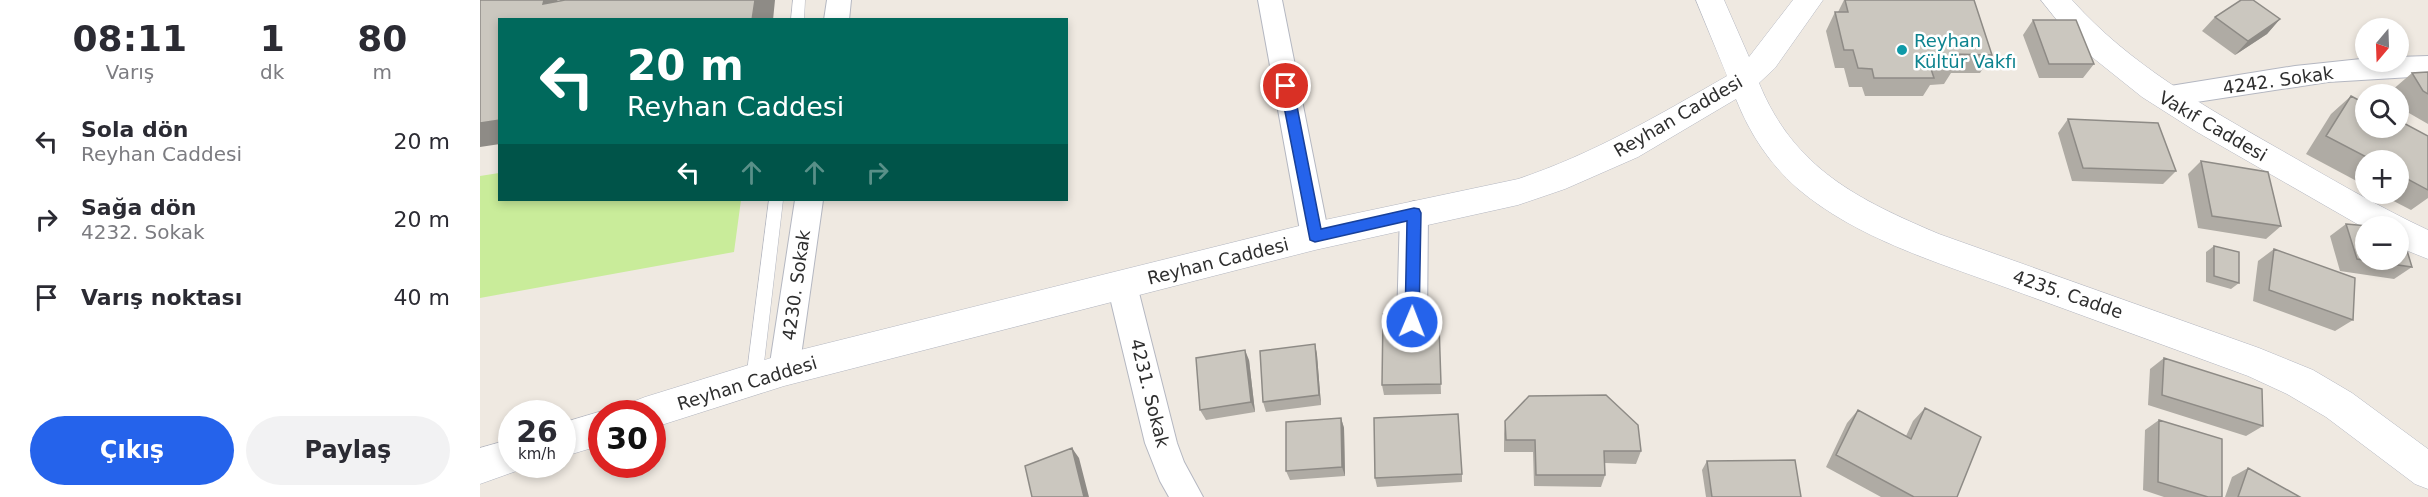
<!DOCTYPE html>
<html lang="tr">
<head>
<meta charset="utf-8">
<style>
	:root { --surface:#fff; --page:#f2f2f3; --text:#2b2b33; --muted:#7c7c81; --accent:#2563eb }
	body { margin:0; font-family:"DejaVu Sans",sans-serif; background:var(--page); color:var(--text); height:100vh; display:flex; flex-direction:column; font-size:22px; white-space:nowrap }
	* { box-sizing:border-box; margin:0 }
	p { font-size:20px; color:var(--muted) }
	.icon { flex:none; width:33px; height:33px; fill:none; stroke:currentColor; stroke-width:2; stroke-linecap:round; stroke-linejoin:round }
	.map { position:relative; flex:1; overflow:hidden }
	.drawer { display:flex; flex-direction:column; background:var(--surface); width:480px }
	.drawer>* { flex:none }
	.hud { position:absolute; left:18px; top:18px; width:570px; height:183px; border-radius:0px; box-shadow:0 3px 9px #0003; background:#00695c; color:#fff; overflow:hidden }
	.needle { width:39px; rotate:199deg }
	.controls { position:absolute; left:1875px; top:18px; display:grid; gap:12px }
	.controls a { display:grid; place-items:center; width:54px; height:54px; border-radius:50%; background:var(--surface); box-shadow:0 3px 9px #0003; font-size:30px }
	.speed { position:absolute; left:18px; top:400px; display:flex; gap:12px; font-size:30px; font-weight:700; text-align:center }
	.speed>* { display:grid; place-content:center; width:78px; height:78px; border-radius:50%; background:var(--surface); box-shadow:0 3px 9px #0003; line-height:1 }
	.speed small { font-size:15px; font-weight:400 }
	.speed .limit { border:9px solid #d22; background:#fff; color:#111 }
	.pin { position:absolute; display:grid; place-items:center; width:51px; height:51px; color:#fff; margin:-26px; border:3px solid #fff; border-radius:50%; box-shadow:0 2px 6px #0007 }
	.me { position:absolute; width:66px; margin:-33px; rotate:1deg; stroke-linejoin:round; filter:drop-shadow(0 0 4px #0008) }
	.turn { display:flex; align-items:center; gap:21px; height:126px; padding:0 30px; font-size:27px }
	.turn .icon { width:78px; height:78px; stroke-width:2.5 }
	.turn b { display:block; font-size:42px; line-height:51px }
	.lanes { display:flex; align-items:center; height:57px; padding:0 30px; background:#0003; justify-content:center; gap:30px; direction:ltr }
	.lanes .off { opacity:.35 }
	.eta { display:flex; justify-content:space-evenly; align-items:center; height:102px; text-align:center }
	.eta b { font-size:36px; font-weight:600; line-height:42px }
	.button { display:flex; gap:12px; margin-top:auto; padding:12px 30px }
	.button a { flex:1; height:69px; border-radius:36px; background:var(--accent); color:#fff; font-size:24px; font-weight:600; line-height:69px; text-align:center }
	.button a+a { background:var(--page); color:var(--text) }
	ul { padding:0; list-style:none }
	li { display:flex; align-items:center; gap:18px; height:78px; padding:0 30px }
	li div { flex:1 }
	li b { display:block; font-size:22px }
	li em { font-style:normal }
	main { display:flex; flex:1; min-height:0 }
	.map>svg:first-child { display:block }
	.pitch { fill:#c9ec9a }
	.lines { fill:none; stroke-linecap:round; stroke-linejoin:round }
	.service-casing { stroke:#b4b7c1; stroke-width:1 }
	.minor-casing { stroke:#b4b7c1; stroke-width:2 }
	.tertiary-casing { stroke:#b4b7c1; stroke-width:1 }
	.service { fill:#fff; fill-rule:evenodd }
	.minor { fill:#fff; fill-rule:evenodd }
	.tertiary { fill:#fff; fill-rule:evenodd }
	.wall { fill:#afaba4 }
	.shaded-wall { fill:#8e8b86 }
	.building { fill:#cbc7bf; stroke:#8e8b86; stroke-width:1.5 }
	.route { fill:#2563eb; stroke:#184099; stroke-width:1.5 }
	.culture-dot { fill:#0f9aa8; stroke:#fff; stroke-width:2 }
	.labels { text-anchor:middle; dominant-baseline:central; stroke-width:5; stroke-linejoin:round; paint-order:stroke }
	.culture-label { font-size:18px; fill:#0d838f; stroke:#fff; text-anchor:start }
	.street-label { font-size:18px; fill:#2e2e2e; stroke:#fff }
</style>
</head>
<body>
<main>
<section class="drawer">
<div class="eta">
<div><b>08:11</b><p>Varış</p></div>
<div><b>1</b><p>dk</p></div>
<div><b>80</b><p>m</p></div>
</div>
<ul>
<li><svg class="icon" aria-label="left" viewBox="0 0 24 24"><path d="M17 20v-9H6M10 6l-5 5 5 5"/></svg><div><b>Sola dön</b><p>Reyhan Caddesi</p></div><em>20 m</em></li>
<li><svg class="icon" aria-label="right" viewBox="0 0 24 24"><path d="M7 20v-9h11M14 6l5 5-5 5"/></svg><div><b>Sağa dön</b><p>4232. Sokak</p></div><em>20 m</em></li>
<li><svg class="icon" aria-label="arrive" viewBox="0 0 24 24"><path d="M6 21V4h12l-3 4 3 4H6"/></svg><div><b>Varış noktası</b></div><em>40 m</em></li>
</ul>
<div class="button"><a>Çıkış</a><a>Paylaş</a></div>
</section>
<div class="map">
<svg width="1948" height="497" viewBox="0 0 1948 497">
	<rect width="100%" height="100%" fill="#efe9e1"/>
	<path class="pitch" d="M19 173 20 200H261L254 252 0 298V176Z"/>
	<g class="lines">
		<g class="service-casing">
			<path id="service" d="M313 0H325L324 20H311Z
				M289 200H303L282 380 280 385 274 387 268 385 266 380Z"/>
		</g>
		<g class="minor-casing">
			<path id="minor" d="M347 0H371L369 20H344Z
				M778 0H802L849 236 845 245 835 248 825 245 821 236Z
				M1948 56V76L1848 82 1684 107 1675 104 1671 97 1675 90 1684 87 1815 66 1881 59H1886V62H1918V57Z
				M315 200H343L319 370 315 380 304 384 293 380 289 370Z
				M934 201 944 205 948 213 947 322 942 331 932 335 922 331 917 322 920 213 924 205Z
				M642 272 652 276 657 285 697 443 704 462 723 497H689L680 481 665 443 627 285 632 276Z"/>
		</g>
		<g class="tertiary-casing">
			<path id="tertiary" d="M1216 0H1244L1269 57 1313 0H1343L1295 68 1279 83C1314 169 1379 200 1459 234L1779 348 1833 370 1872 393 1948 449V489L1935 484 1846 417 1807 394 1768 376C1689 347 1609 318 1530 289 1457 262 1377 239 1317 188 1289 163 1270 134 1256 99L1158 157 1085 189 1038 205 835 250 304 386 172 428V414H147L152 402 165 397 304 354 835 222 1038 179C1113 154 1179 115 1247 76Z
				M1561 0H1592C1650 65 1724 106 1799 149 1848 177 1897 206 1948 230V259L1918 247V226H1886V229L1717 132 1662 97 1612 57 1588 34Z
				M122 411 130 414H122V445L82 457V423Z
				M32 439V465H47L45 468 0 484V448Z"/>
		</g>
		<use href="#service" class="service"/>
		<use href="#minor" class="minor"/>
		<use href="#tertiary" class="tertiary"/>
	</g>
	<path class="wall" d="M1364 0H1494L1512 55 1500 73H1471L1464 84 1450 85 1443 96H1385L1382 87H1369L1364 68H1355L1346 31 1355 12H1358Z
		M1735 17 1800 19 1787 34 1755 55 1722 31Z
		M1553 20 1614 64 1603 78H1559L1543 35Z
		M1948 72V124L1922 109 1918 104V94H1913L1911 91 1932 73Z
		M1871 96 1948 136V198L1931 210 1900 194H1918V160H1886V186L1826 154 1851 114Z
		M1588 119 1696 171 1683 184 1592 181 1578 133Z
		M1721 161 1801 226 1786 239 1718 228 1708 174Z
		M1866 224 1932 267 1914 279 1860 271 1850 236Z
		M1734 246 1759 283 1751 289 1726 282V252Z
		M1794 249 1873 320 1855 331 1773 301 1778 261Z
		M959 324 961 394 904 395 902 385 928 325Z
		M835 344 837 355 841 405 786 412 783 402Z
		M1684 358 1783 426 1766 436 1668 405 1670 369Z
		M769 360 775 412 726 420 720 410Z
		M1445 408 1477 497H1401L1346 467 1367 423 1378 410 1426 436 1433 421Z
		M861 418 864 428 865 476 810 480 806 471Z
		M1679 420 1742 497H1684L1663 490 1665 430Z
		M1025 421 1161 451 1156 464 1125 463V475L1121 487 1054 486 1053 452H1024V434Z
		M1227 461 1321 497H1226L1222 470Z
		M1768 468 1820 497H1745L1752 477Z
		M982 474V482L897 487 895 478Z"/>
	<path class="shaded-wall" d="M64 0H77L88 11 63 4Z
		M275 0H295L293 20H272Z
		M1800 19 1787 34 1755 55 1768 41Z
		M20 120V144L0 147V123Z
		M835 344 837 355 841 405 839 395Z
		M765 350 769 360 775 412 771 402Z
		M861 418 864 428 865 476 862 467Z
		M592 448 599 458 609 497H604Z"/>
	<path class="building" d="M0 0H64L63 4 85 0H275L272 20H20V120L0 123Z
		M1365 0H1494L1512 55 1472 54 1475 66H1450L1454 78H1394L1392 69 1378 68 1373 50H1364L1355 12H1368Z
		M1761 0H1773L1800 19 1768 41 1735 17Z
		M1553 20H1596L1614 64H1569Z
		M1948 72V94L1943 91 1932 73Z
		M1871 96 1886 104V128H1918V120L1948 136V190L1918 174V160H1892L1846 136Z
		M1588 119 1678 123 1696 171 1603 168Z
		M1721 161 1788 172 1801 226 1732 216Z
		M1866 224 1888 226H1886V260H1918V231H1921L1932 267 1877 259Z
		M1734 246 1759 252V283L1734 276Z
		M1794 249 1875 278 1873 320 1789 290Z
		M928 313V325L959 324 961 384 902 385 903 314Z
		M835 344 839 395 783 402 780 351Z
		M765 350 771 402 720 410 716 358Z
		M1684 358 1782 389 1783 426 1682 395Z
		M1126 395 1158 425 1161 451H1124L1125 475H1056L1055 440H1026L1025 421 1049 396Z
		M1445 408 1501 437 1477 497H1434L1356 455 1378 410 1431 439Z
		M978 414 982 474 895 478 894 418Z
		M861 418 862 467 806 471V422Z
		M1679 420 1742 439V497H1728L1678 482Z
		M592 448 604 497H552L545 466Z
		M1315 460 1321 497H1232L1227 461Z
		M1768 468 1820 497H1758Z"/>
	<path class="route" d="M806 81 813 86 841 229 934 208 939 209 941 213 939 322 937 326 932 328 927 326 925 322 927 221 835 242 830 240 800 86Z"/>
	<circle class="culture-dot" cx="1422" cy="50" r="6"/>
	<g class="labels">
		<g class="culture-label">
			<text x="1434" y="40">Reyhan<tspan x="1434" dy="21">Kültür Vakfı</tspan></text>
		</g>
		<g class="street-label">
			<text transform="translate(1798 80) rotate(-8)">4242. Sokak</text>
			<text transform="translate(1198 116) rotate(-30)">Reyhan Caddesi</text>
			<text transform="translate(1733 126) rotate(30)">Vakıf Caddesi</text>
			<text transform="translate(738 261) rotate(-14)">Reyhan Caddesi</text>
			<text transform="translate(316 285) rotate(-82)">4230. Sokak</text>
			<text transform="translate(1588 294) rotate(19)">4235. Cadde</text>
			<text transform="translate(267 383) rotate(-17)">Reyhan Caddesi</text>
			<text transform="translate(670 393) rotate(76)">4231. Sokak</text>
		</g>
	</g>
</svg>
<div class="controls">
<a><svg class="needle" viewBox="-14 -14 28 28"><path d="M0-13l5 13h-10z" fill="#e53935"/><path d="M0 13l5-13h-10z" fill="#7c7c81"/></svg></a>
<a><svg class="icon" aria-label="search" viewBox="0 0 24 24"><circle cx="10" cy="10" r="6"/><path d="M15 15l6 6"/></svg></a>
<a>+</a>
<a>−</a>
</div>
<div class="speed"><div>26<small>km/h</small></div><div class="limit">30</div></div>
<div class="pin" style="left:806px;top:86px;background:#d93025"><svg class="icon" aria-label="arrive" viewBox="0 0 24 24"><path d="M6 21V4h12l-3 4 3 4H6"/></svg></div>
<svg class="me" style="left:932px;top:322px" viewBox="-20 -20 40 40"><circle r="17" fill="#2563eb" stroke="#fff" stroke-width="3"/><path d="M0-11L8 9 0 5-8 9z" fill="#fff"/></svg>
<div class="hud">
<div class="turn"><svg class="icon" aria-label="left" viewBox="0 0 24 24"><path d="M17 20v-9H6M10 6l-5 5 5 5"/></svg><div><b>20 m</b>Reyhan Caddesi</div></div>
<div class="lanes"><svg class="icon" aria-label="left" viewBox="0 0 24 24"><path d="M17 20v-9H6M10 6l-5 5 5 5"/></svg><svg class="icon off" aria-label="ahead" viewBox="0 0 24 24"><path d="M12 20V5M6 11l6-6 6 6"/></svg><svg class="icon off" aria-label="ahead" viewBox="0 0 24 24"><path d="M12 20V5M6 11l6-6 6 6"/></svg><svg class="icon off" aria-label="right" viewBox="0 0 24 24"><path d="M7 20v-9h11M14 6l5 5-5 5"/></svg></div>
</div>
</div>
</main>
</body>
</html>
